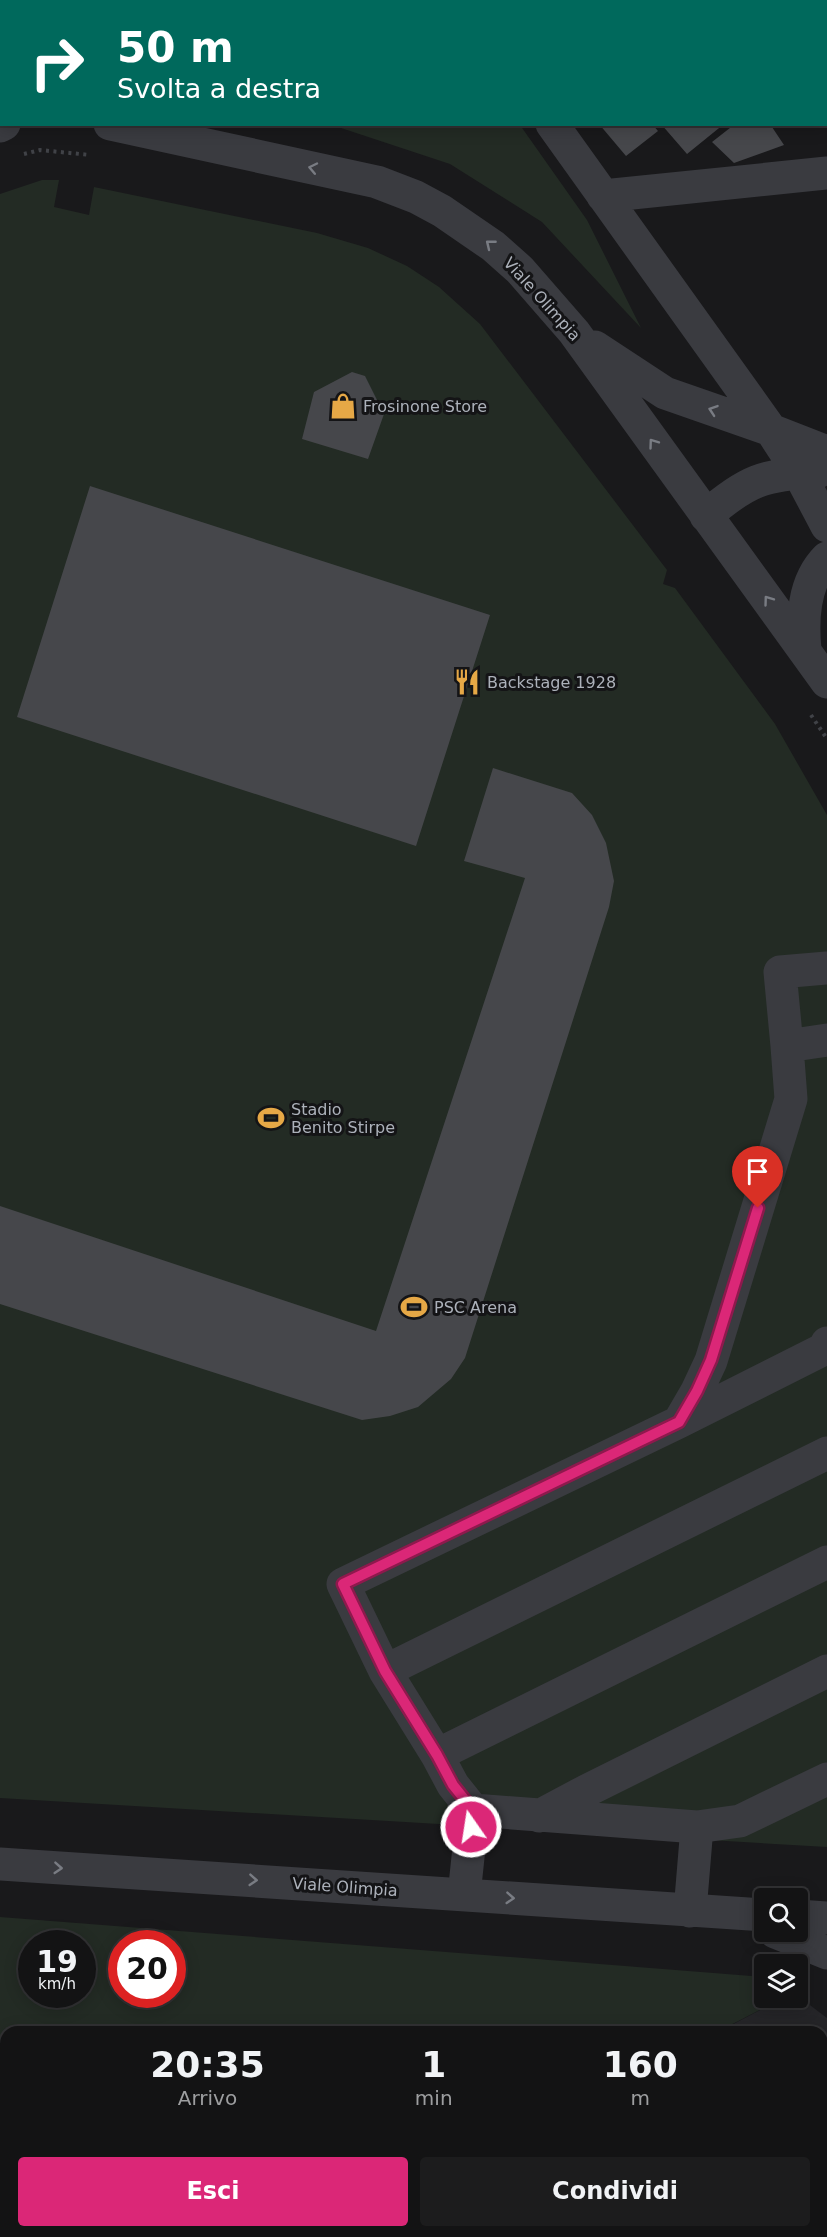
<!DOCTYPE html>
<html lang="it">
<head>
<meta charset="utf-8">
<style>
	:root { --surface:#131314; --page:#1c1c1d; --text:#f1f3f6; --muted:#9d9ea0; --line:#323234; --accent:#db2777 }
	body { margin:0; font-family:"DejaVu Sans",sans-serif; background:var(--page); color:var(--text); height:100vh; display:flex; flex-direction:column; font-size:22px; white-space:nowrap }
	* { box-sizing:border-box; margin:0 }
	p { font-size:20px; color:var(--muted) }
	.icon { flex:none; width:33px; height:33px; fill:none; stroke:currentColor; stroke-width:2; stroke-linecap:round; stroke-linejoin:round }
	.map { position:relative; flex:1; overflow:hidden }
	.side { position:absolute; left:0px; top:2026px; width:828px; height:212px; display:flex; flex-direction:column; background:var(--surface); border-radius:18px 18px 0 0; box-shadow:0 3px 15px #0003,0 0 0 2px var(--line) }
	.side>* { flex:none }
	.guide { position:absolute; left:0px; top:0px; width:828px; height:126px; box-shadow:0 3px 15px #0003,0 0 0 2px var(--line); background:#00695c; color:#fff; overflow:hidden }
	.controls { position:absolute; left:754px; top:1888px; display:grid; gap:12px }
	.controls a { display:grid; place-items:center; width:54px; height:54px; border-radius:6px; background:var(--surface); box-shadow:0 3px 15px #0003,0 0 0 2px var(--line); font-size:30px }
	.speed { position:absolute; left:18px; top:1930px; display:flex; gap:12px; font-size:30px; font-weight:700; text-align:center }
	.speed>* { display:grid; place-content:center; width:78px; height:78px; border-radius:50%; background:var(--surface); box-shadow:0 3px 15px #0003,0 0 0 2px var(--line); line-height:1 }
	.speed small { font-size:15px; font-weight:400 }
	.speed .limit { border:9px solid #d22; background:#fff; color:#111 }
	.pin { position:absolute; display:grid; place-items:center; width:51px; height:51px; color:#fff; margin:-62px -26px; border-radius:50% 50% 50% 0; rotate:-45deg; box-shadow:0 0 6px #0007 }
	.pin .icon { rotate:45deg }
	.me { position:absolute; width:66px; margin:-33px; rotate:347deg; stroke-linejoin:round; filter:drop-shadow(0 0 4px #0008) }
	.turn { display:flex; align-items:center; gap:21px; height:126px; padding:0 18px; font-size:27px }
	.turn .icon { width:78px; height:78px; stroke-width:2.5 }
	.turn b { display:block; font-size:42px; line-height:51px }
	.eta { display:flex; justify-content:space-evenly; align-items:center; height:102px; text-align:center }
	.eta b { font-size:36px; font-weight:800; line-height:42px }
	.cta { display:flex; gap:12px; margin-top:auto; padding:12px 18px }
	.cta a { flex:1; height:69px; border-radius:6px; background:var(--accent); color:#fff; font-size:24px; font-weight:800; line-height:69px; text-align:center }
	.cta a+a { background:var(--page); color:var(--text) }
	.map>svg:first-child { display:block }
	.built { fill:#252528 }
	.green { fill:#232b24; fill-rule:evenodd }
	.building { fill:#46474b }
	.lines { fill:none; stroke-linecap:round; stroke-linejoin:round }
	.path { stroke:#404247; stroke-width:4; stroke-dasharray:3 4.5; stroke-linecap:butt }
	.minor { stroke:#3a3b40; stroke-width:33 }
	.oneway { stroke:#797c83 }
	.route-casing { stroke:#8e194d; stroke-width:15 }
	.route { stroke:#db2777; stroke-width:10 }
	.labels { text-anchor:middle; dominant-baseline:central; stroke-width:6; stroke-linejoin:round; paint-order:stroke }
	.street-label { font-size:16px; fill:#acb1ba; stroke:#141416 }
	.poi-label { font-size:16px; fill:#acb1ba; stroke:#141416; text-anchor:start }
</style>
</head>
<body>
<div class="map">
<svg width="827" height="2237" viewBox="0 0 827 2237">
	<rect width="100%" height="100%" fill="#19191b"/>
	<path class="built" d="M798 1996 827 2018V2237H106V2232H822V2032H718L783 1998H798Z"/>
	<path class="green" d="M0 0H434L435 1 2 2 0 111Z
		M332 125H520L587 220 641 328 542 222 450 164Z
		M42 180H59L54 207 89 215 94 187 317 233 368 248 407 266 439 287 480 324 667 570 663 584 675 588 775 724 827 815V1847L0 1798V194Z
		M0 1917 765 1977V1998H783L717 2032H6V2232H106V2237H0ZM32 1944H82V1995H32ZM122 1944H172V1995H122Z"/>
	<path class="building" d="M599 124H652L658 131 626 156Z
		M661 124H724L687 154Z
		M735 124H770L784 145 734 163 712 142Z
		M352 372 365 376 384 414 368 459 302 439 314 392Z
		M90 486 490 615 416 846 17 717Z
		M493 768 572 793 592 815 606 843 614 881 609 907 465 1358 451 1379 418 1407 390 1416 362 1420 0 1304V1206L376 1331 525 878 464 861Z
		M822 2216H827V2237H677V2232H822Z"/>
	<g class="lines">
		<path class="path" d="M24 154 40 150 90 155
			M811 715 827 739"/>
		<path class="minor" d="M464 0 465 2
			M110 124 377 182 416 197 442 211 493 246 520 270 574 332 827 682
			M552 124 771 430 799 473 827 526
			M0 126 4 124
			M603 196 827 173
			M595 347 665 393 771 430 827 452
			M706 516C746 481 764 474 818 472
			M805 650C802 619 803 582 827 558
			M787 1046 780 972 827 968
			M679 1422 697 1391 711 1361 791 1099 787 1046 827 1040
			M385 1671 827 1453
			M437 1755 827 1562
			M473 1810 697 1827 740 1821 827 1779
			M539 1816 586 1791 827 1671
			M0 1864 765 1915
			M464 1895 473 1810 453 1785 437 1755 385 1671 343 1584 679 1422 826 1348 827 1343
			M690 1911 697 1827
			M798 1916 827 1918
			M775 1932 827 1953"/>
	</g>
	<defs><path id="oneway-chevron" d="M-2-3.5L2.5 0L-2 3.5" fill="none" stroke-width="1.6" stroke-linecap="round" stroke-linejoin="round" transform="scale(1.5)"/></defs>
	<g class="oneway">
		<use href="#oneway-chevron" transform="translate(313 168) rotate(-168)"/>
		<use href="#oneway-chevron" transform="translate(490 244) rotate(-141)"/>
		<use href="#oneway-chevron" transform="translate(713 410) rotate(-161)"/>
		<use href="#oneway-chevron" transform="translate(653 443) rotate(-126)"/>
		<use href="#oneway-chevron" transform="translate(768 600) rotate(-126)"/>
		<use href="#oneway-chevron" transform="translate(58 1868) rotate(4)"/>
		<use href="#oneway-chevron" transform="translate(253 1880) rotate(4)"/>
		<use href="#oneway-chevron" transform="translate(510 1898) rotate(4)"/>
	</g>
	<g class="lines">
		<g class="route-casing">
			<path id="route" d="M471 1827 473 1810 453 1785 437 1755 385 1671 343 1584 679 1422 697 1391 711 1360 758 1208"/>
		</g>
		<use href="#route" class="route"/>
	</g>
	<defs>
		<g id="shop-bare" transform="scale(2.07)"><path d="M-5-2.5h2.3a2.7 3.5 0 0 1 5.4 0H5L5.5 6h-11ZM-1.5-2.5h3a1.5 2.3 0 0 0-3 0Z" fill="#e6a846" stroke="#141416" stroke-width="2.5" paint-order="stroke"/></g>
		<g id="restaurant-bare" transform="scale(2.07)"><path d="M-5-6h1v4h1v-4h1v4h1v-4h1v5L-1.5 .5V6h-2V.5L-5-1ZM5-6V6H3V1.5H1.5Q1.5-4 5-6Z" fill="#e6a846" stroke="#141416" stroke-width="2.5" paint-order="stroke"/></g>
		<g id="stadium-bare" transform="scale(2.07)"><path d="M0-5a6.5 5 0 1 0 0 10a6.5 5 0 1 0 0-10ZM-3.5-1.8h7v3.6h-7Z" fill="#e6a846" stroke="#141416" stroke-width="2.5" paint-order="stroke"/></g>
	</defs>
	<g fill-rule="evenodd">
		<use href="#shop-bare" x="343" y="406"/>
		<use href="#restaurant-bare" x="467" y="682"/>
		<use href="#stadium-bare" x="271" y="1118"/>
		<use href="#stadium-bare" x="414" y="1307"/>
	</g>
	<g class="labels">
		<g class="street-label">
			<text transform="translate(542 299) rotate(48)">Viale Olimpia</text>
			<text transform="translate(345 1887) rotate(4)">Viale Olimpia</text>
		</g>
		<g class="poi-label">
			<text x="363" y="406">Frosinone Store</text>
			<text x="487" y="682">Backstage 1928</text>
			<text x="291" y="1109">Stadio<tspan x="291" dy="18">Benito Stirpe</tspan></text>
			<text x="434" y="1307">PSC Arena</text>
		</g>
	</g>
</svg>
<div class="controls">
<a><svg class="icon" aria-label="search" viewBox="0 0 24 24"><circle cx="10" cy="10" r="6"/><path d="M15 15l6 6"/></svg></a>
<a><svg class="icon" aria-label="layers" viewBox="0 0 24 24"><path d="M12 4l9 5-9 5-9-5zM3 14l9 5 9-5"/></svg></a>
</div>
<div class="speed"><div>19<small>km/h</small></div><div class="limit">20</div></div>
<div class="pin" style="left:758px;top:1208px;background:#d93025"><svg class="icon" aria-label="arrive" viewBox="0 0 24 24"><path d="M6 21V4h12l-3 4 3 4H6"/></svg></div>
<svg class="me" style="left:471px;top:1827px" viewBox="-20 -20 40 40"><circle r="17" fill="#db2777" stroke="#fff" stroke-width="3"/><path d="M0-11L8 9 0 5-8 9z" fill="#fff"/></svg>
<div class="guide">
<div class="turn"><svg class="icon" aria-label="right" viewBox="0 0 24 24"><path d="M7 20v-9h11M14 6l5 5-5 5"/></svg><div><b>50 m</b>Svolta a destra</div></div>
</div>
<section class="side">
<div class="eta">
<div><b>20:35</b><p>Arrivo</p></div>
<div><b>1</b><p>min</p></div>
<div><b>160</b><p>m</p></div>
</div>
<div class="cta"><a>Esci</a><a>Condividi</a></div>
</section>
</div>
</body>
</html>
